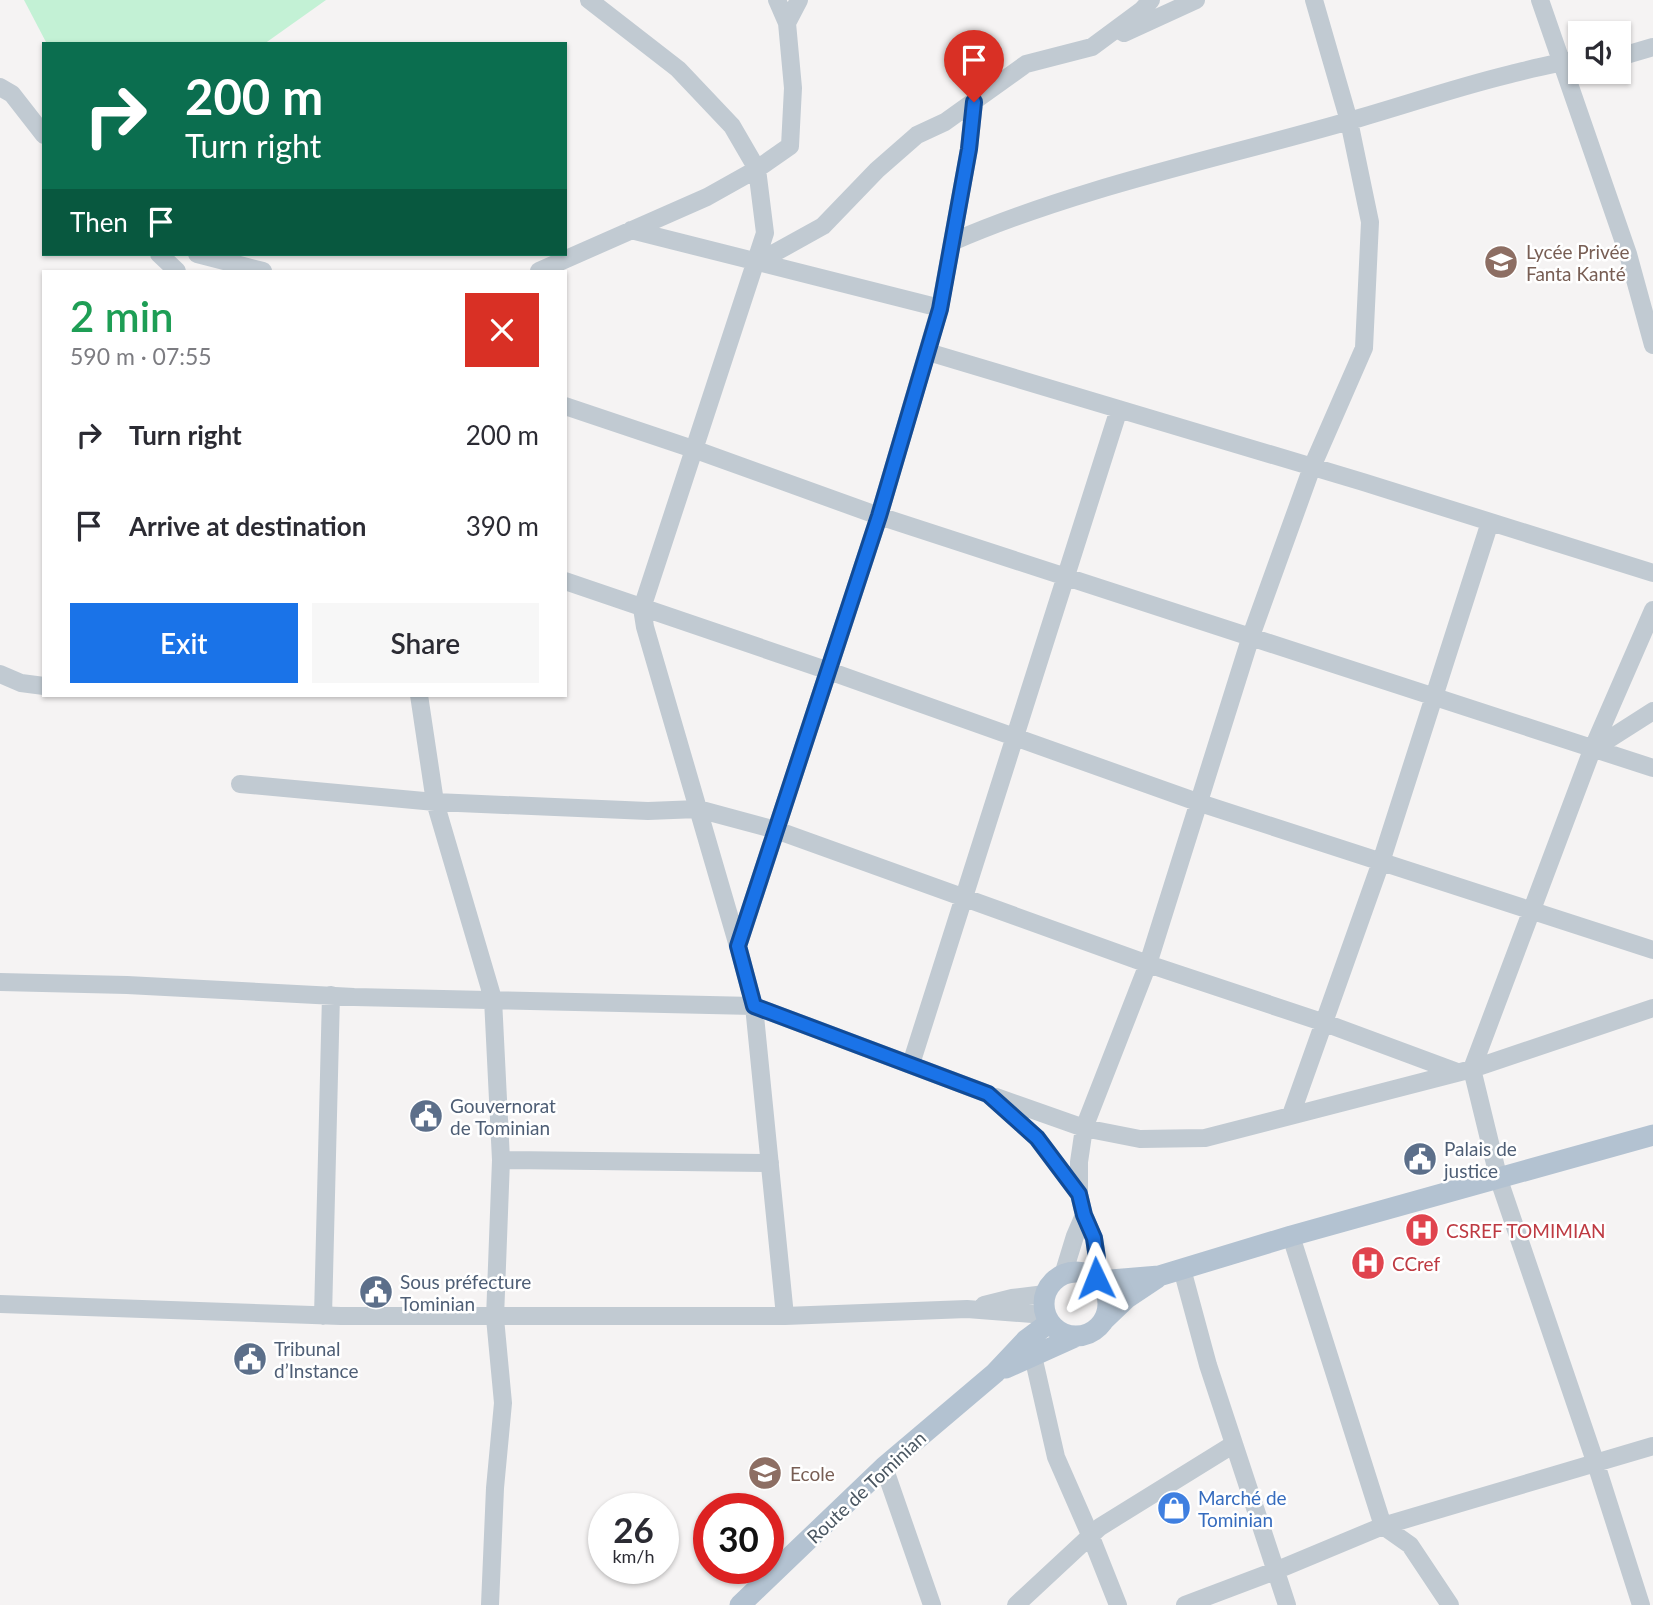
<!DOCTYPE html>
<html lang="en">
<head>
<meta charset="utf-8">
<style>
	:root { --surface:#fff; --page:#f7f7f7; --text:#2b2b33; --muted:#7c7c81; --accent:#1a73e8 }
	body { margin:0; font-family:Lato,sans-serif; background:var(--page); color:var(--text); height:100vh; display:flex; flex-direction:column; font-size:26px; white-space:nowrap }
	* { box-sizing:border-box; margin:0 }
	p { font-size:23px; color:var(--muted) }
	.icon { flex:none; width:38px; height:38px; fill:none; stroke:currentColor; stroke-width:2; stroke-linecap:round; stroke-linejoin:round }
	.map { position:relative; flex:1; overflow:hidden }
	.details { position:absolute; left:42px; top:270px; width:525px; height:427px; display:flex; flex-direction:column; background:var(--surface); border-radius:0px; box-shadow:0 2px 5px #0004 }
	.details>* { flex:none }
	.top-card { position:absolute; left:42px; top:42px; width:525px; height:214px; border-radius:0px; box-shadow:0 2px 5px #0004; background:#0b6e4f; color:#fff; overflow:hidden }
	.controls { position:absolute; left:1568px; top:21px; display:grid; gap:14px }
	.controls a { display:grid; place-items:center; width:63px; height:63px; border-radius:0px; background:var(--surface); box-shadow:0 2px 5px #0004; font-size:35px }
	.speed { position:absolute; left:588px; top:1493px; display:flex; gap:14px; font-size:35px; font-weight:700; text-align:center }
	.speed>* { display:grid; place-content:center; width:91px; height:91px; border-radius:50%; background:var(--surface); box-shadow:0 2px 5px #0004; line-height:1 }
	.speed small { font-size:18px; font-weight:400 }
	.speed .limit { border:10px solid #d22; background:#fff; color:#111 }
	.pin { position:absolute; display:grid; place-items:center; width:60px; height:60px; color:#fff; margin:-72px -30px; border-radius:50% 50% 50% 0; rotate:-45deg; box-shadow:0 0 7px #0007 }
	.pin .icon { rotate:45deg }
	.me { position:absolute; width:77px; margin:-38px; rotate:358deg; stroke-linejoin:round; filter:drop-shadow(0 0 5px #0008) }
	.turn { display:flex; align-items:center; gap:24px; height:147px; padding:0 28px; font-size:32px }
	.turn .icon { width:91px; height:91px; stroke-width:2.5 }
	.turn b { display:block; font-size:49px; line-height:60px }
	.then { display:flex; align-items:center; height:66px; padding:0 28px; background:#0003; gap:14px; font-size:26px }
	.round { display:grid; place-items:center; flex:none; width:74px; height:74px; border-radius:0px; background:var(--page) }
	.summary { display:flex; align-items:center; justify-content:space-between; height:119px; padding:0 28px }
	h1 { font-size:42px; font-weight:600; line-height:52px; color:#1e9e55 }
	.action { display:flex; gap:14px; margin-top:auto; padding:14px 28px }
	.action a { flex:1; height:80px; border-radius:0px; background:var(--accent); color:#fff; font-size:28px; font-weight:600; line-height:80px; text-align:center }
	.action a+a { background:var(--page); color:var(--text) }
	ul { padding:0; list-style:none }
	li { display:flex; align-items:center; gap:21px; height:91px; padding:0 28px }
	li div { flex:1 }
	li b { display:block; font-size:26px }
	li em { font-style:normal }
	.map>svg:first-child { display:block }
	.green { fill:#c3f1d5 }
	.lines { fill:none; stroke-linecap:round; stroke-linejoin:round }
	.minor { stroke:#c1cad2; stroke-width:18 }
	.major { stroke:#b3c2d1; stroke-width:21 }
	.route-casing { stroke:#114b97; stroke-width:18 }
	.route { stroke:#1a73e8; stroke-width:12 }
	.labels { text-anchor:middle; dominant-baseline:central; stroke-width:5; stroke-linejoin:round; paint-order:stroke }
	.education-label { font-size:19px; fill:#785e54; stroke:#fff; text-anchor:start }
	.service-label { font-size:19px; fill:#4e5e75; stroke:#fff; text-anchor:start }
	.health-label { font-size:19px; fill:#be3a42; stroke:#fff; text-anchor:start }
	.street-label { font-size:19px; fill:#4a5661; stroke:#fff }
	.shop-label { font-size:19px; fill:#366cbe; stroke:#fff; text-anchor:start }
</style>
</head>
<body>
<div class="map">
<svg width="1653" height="1605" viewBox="0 0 1653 1605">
	<rect width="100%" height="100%" fill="#f5f3f3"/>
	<path class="green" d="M24 0H326L264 44H47Z"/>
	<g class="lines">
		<path class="minor" d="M589 0 678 69 732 126 757 169 765 233 642 608 645 627 738 946
			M1540 0 1628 254 1653 345
			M787 23 799 0
			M1124 33 1196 0
			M1619 57 1653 47
			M0 87 12 94 44 135
			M631 230 940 308
			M952 242C1079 187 1217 159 1349 121 1402 106 1454 88 1507 75 1532 69 1555 62 1580 60
			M159 254 177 271
			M197 254 263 271
			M758 262 823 226 877 170 917 135 945 122 1026 64 1092 47 1142 10 1151 0
			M539 271 707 197 757 169 790 146 793 88 787 23 777 0
			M928 352 1363 482 1653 573
			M565 406 696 450 879 516 1653 768
			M565 581 829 671 1200 803 1653 950
			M0 674 21 683 44 686
			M419 695 435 802 493 999 501 1160 495 1318 503 1403 495 1488 490 1605
			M1592 750 1653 711
			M240 784 435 802 648 811 698 809 776 830 1148 964 1325 1023 1457 1072
			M0 982 127 985 354 997 754 1006 988 1094 1037 1138 1079 1194
			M911 1064 1119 409
			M996 1097 1084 1128 1140 1139 1205 1138 1472 1069 1653 1008
			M1291 1115 1381 862 1490 522
			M501 1160 770 1163
			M1291 1236 1383 1526 1410 1545 1450 1605
			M1182 1269 1208 1365 1287 1605
			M1063 1275 1075 1236 1084 1215
			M1096 1278 1097 1258 1094 1238 1084 1215 1079 1194V1162L1084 1128 1148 964 1251 636 1312 467 1364 348 1370 222 1349 121 1314 0
			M0 1304 341 1316H785L967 1309 1045 1315
			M984 1305 1012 1298 1045 1294
			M323 1316 331 995
			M785 1316 754 1006 738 946 879 516 940 308 969 149 974 102
			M1033 1356 1056 1457 1091 1537 1118 1605
			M884 1467 932 1605
			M1016 1605 1100 1527 1234 1444
			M1185 1605 1275 1571 1383 1526 1653 1446
			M1641 1605 1596 1464 1499 1180 1472 1069 1592 750 1653 610"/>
		<path class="major" d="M1044 1304a32 32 0 1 1 64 0a32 32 0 1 1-64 0Z
			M1099 1281 1159 1276 1291 1236 1653 1135
			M1104 1320 1127 1298 1157 1278
			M1006 1368 1075 1337
			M740 1605 884 1467 995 1373 1026 1340 1049 1323"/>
	</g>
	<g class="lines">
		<g class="route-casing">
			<path id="route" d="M974 102 969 149 940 309 879 516 738 946 754 1006 988 1094 1037 1138 1079 1194 1084 1215 1094 1238 1097 1258 1096 1278"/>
		</g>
		<use href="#route" class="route"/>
	</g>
	<defs>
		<g id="school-disc" transform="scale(1.75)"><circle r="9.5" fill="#8d6e63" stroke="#fff"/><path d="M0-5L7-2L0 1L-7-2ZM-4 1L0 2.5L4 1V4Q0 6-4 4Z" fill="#fff"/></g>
		<g id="civic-disc" transform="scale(1.75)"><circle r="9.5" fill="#5c6f8a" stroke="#fff"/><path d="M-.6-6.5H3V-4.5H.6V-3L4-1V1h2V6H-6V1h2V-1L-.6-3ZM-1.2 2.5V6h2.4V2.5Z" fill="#fff"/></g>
		<g id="hospital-disc" transform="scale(1.75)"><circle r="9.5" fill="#e0444e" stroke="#fff"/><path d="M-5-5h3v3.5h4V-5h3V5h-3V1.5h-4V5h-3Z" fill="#fff"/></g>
		<g id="shop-disc" transform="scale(1.75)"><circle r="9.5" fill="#3f7fe0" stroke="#fff"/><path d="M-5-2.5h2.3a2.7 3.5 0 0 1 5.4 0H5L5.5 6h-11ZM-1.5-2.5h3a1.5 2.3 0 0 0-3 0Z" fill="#fff"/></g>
	</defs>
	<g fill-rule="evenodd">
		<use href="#school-disc" x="1501" y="262"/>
		<use href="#civic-disc" x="426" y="1116"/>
		<use href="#civic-disc" x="1420" y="1159"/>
		<use href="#hospital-disc" x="1422" y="1230"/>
		<use href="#hospital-disc" x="1368" y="1263"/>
		<use href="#civic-disc" x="376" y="1292"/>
		<use href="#civic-disc" x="250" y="1359"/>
		<use href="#school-disc" x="765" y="1473"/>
		<use href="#shop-disc" x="1174" y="1508"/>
	</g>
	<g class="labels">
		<g class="education-label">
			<text x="1526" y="251">Lycée Privée<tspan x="1526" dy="22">Fanta Kanté</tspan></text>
			<text x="790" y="1473">Ecole</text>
		</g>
		<g class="service-label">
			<text x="450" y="1105">Gouvernorat<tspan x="450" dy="22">de Tominian</tspan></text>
			<text x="1444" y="1148">Palais de<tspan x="1444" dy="22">justice</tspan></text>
			<text x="400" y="1281">Sous préfecture<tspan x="400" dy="22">Tominian</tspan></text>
			<text x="274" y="1348">Tribunal<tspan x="274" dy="22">d’Instance</tspan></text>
		</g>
		<g class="health-label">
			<text x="1446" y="1230">CSREF TOMIMIAN</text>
			<text x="1392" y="1263">CCref</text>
		</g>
		<g class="street-label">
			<text transform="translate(866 1487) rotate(-43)">Route de Tominian</text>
		</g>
		<g class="shop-label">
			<text x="1198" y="1497">Marché de<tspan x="1198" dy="22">Tominian</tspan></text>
		</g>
	</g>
</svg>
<div class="controls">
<a><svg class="icon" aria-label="sound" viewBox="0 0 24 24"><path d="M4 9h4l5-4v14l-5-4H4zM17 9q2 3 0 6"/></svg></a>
</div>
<div class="speed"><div>26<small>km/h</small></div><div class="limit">30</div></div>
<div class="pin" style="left:974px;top:102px;background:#d93025"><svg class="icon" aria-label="arrive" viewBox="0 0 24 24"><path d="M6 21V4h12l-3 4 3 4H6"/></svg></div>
<svg class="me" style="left:1096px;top:1278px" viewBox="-20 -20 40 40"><path d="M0-17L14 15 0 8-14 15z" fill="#1a73e8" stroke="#fff" stroke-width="4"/></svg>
<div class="top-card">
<div class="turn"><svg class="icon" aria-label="right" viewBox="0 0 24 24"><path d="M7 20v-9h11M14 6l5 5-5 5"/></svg><div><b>200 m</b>Turn right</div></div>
<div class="then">Then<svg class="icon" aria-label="arrive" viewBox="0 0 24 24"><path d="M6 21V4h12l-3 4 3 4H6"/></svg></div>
</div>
<section class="details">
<div class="summary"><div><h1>2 min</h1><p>590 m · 07:55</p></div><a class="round" style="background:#d93025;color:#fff"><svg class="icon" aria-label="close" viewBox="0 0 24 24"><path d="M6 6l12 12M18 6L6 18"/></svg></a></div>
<ul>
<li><svg class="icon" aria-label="right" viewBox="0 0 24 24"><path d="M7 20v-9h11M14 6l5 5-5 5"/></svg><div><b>Turn right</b></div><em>200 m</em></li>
<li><svg class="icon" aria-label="arrive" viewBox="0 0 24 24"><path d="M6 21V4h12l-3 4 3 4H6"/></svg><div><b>Arrive at destination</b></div><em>390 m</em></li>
</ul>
<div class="action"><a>Exit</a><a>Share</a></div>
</section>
</div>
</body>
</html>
